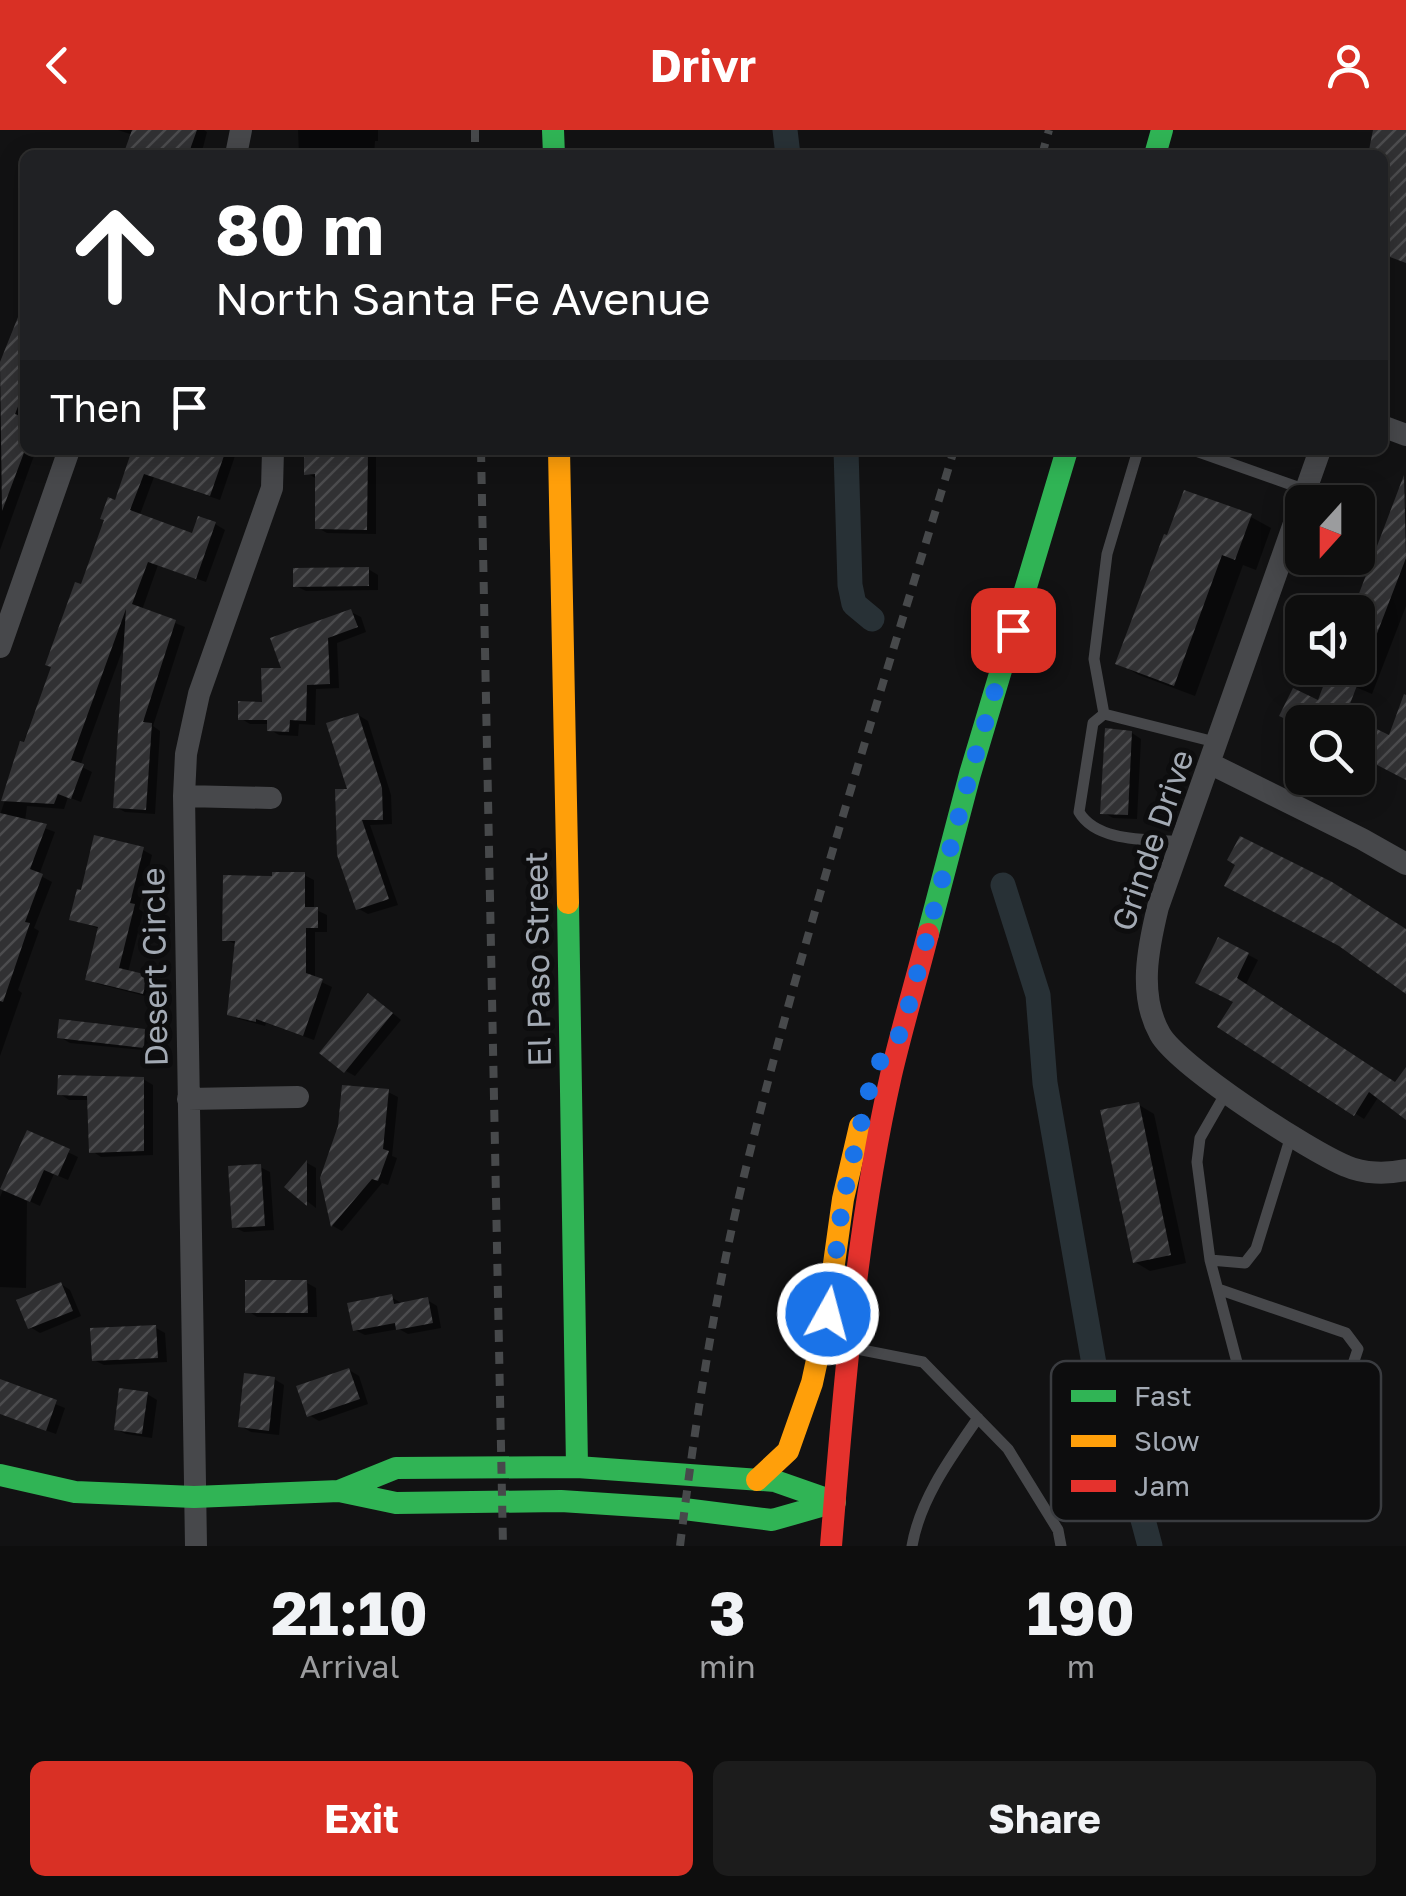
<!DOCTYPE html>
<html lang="en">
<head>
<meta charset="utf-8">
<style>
	:root { --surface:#0e0e0e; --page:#1c1c1c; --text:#f1f3f6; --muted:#9b9c9e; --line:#2e2e2e; --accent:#d93025 }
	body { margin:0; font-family:"Golos Text",sans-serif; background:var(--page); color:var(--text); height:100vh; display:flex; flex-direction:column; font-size:38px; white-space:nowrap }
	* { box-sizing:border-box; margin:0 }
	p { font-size:32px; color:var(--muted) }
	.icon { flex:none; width:55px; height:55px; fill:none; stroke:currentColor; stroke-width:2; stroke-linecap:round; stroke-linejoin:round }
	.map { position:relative; height:1416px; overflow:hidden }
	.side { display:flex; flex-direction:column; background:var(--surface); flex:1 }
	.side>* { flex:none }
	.banner { position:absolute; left:20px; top:20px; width:1368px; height:305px; border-radius:15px; box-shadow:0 5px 25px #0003,0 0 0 2px var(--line); background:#202124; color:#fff; overflow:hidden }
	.needle { width:65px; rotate:201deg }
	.tools { position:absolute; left:1285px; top:355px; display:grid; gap:20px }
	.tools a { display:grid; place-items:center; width:90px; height:90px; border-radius:15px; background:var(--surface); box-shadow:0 5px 25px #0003,0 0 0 2px var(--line); font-size:50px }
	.pin { position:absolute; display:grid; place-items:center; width:85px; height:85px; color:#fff; margin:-42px; border-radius:20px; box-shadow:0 5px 15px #0006 }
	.me { position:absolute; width:110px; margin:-55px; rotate:7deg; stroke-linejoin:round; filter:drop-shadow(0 0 8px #0008) }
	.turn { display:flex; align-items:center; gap:35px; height:210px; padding:0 30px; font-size:45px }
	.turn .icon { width:130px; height:130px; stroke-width:2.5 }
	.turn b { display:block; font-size:70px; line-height:85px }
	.then { display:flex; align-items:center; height:95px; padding:0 30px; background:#0003; gap:20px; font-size:38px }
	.eta { display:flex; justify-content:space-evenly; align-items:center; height:170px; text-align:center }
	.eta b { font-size:60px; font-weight:700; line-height:70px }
	.cta { display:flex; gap:20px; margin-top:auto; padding:20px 30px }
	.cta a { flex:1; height:115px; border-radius:15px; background:var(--accent); color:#fff; font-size:40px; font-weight:700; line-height:115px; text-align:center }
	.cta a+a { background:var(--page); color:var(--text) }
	header { display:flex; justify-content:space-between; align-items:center; height:130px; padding:0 30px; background:var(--accent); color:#fff; font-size:45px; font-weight:700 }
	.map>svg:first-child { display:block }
	.shadow { fill:#0007 }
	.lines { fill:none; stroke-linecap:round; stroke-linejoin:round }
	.canal { stroke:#283136; stroke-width:25 }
	.building { fill:url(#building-hatch) }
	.lane { stroke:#47484b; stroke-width:11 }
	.street { stroke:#47484b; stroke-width:22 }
	.fast { stroke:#30b455; stroke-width:22 }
	.slow { stroke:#ff9f0a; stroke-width:22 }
	.jam { stroke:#e5322d; stroke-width:22 }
	.rail { stroke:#47494b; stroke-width:8; stroke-dasharray:12 10; stroke-linecap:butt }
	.route { stroke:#1a73e8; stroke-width:18; stroke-dasharray:0 32.4 }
	.labels { text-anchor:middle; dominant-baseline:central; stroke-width:10; stroke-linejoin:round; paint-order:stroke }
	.street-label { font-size:32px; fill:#a3aab4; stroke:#0d0d0e }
	.key { fill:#0d0d0e; stroke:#3a3c40; stroke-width:2.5 }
	.key-label { font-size:28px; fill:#a3aab4 }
</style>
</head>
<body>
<header><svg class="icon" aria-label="back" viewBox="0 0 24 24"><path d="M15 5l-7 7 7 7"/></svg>Drivr<svg class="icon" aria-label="person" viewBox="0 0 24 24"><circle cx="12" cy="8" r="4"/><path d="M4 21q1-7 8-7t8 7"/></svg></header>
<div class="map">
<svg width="1406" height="1416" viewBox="0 0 1406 1416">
	<defs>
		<pattern id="building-hatch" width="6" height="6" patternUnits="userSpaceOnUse" patternTransform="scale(2.5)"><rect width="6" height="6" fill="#313133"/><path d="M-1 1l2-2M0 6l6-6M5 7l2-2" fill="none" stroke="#4c4c4e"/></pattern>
	</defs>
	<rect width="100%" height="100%" fill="#121213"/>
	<path class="shadow" d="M118 0H204L207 2 201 25H126L133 5Z
		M298 0H378V11H375L374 25H299Z
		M20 190 25 192V320H36L0 420V238Z
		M134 320H231L236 323 220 370 154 347 139 387 193 406 215 394 225 400 206 452 158 435 142 480 185 497 153 596 160 601 155 684 125 682 116 677 125 513 80 636 92 642 81 672 68 667 64 679 27 676 25 691 55 702 39 745 52 752 34 798 39 801 18 860 22 863 0 926V685L13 646 11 645Z
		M330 320H376V404L327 403 318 398 317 349 307 343 334 328Z
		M1396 374 1406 378V476L1372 564 1330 546 1333 538H1358V482H1354Z
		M1251 387 1271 398 1256 440 1243 435 1195 566 1139 545 1118 533Z
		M368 439 378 445V460L306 461 296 456Z
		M351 482 361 487 366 502 337 513 339 558 316 559 315 595 299 594 298 606 279 605 269 599V594H250L240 588 265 574 285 540Z
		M1294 561 1406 617V648L1358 624V592H1302V596L1282 585Z
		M358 585 368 591 391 665 392 694 370 695 398 775 368 784 359 779 351 661Z
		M1132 603 1141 609 1137 689 1113 688 1103 682Z
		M143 720 152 725 139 779 143 782 128 842 156 852 153 868 98 854 88 848 100 799 72 789Z
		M304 745 314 750V779L327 785V802H315V849L332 857 314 910 266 893 265 896 239 889 230 884 237 815 225 809 275 749Z
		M1220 810 1258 830 1245 856 1396 955 1406 941V987L1379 966 1364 989 1220 897 1236 872Z
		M378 871 401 890 355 946 346 941Z
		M145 901 154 907 153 921 70 913 60 907Z
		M143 949 153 955V1025L101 1027 92 1021 90 970H69L60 964Z
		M388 962 398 967 392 1026 397 1028 388 1055 382 1053 342 1101 333 1096 323 1048Z
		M1139 975 1154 984 1186 1133 1150 1141 1135 1132Z
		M28 1003 78 1027 68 1050 54 1044 40 1076 27 1070 26 1158 0 1157V1067Z
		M307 1033 316 1038V1078L287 1056Z
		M260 1037 270 1042 274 1100 244 1102 234 1097Z
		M307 1153 316 1158 317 1187H257L248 1181Z
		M61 1154 70 1160 81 1186 40 1203 30 1197Z
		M391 1167 401 1173 427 1170 437 1176 441 1198 408 1204 399 1199 365 1205 355 1200Z
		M156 1198 165 1203 167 1232 104 1235 94 1230Z
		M349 1240 359 1246 368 1274 319 1291 309 1285Z
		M274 1249 284 1255 279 1305 251 1302 241 1296Z
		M0 1252 65 1278 56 1304 0 1284Z
		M147 1264 157 1270 152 1308 126 1304 116 1299Z"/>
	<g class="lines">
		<path class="canal" d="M785 0 788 25
			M846 320 850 455 854 474 872 489
			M1003 755 1038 865 1045 953 1101 1274 1133 1352 1150 1416"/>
	</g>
	<path class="building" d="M132 0H197L188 25H123Z
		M1373 0H1406V133L1382 124V25H1368Z
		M24 172 25 259 15 284 25 288V320L2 381 0 232Z
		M132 320H226L210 366 144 344 130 380 192 403 198 386 216 392 196 449 148 432 132 474 176 490 143 592 152 593 146 680 113 678 126 479 71 630 84 634 71 669 58 664 54 674 1 671 20 611 24 612 51 537 45 535 75 452 81 454 104 390 100 389 108 367 115 370Z
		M320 320H368L367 400 315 399V344L304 345V326H320Z
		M1404 345 1406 428 1343 592H1292L1279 586 1293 558 1318 570 1330 538H1358V482H1352Z
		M1184 360 1252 384 1235 430 1222 425 1174 556 1115 534 1164 404 1167 405Z
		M369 437V456L293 457V438Z
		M351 479 358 497 328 508 330 554 307 555 306 591 290 590 289 602 267 601V590H238V571L262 572 261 538H281L270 508Z
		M1404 564 1406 565V650L1358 625V590L1389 605Z
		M358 583 382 658 383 690H362L389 769 356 780 337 725 335 659H347L326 593Z
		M1105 598 1132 601 1128 685 1100 684Z
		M0 683 47 694 30 739 43 744 25 792 30 793 3 872 0 871Z
		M94 705 144 717 130 773 135 774 119 838 148 845 143 864 85 850 98 797 69 790 77 759 81 760Z
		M1240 706 1332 752 1406 799V864L1339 816 1224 756 1235 735 1227 730Z
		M272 742H305V777H318V798H306V843L323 849 303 906 256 889V892L227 885 235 811H222L223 745 272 746Z
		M1218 807 1249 823 1237 848 1395 952 1406 937V990L1369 962 1354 986 1217 897 1233 872 1195 853Z
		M368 863 393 883 344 943 319 923Z
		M59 889 145 899 144 918 57 908Z
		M58 945 144 947V1021L89 1023 87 966 57 965Z
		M342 955 389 959 383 1019 389 1021 378 1051 372 1049 331 1097 320 1048 338 996Z
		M1139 972 1171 1125 1133 1133 1100 980Z
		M27 1000 70 1019 58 1046 44 1040 30 1072 0 1059Z
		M307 1030V1076L284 1057Z
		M261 1034 265 1096 232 1098 228 1036Z
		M245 1150H307L308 1183H245Z
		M61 1152 73 1181 28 1199 16 1170Z
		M392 1164 394 1174 428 1167 433 1193 396 1200 395 1193 353 1201 347 1173Z
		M156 1195 158 1228 92 1231 90 1198Z
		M349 1238 360 1269 307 1287 296 1256Z
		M244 1243 275 1247 269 1301 238 1297Z
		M0 1249 57 1270 46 1301 0 1284Z
		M119 1258 148 1262 142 1304 114 1300Z"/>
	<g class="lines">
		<path class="lane" d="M1193 320 1306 360
			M1104 584 1094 529 1107 424 1138 320
			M1182 712C1150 709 1097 713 1079 682L1093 593 1104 584 1219 613
			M1210 1130 1245 1133 1256 1119 1291 1006
			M1218 1159 1346 1203 1358 1219 1347 1252 1329 1268 1259 1253 1239 1240 1210 1130 1197 1032 1200 1008 1227 961
			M852 1218 923 1232 1008 1319 1058 1400 1061 1416
			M912 1416C920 1369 951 1327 978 1288"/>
		<path class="street" d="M236 25 241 0
			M1382 296 1406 305
			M1320 320 1158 777C1148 818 1138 865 1160 904 1178 936 1309 1021 1346 1036 1364 1044 1387 1044 1406 1040
			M0 517 69 320
			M1211 634 1362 709 1406 734
			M184 666 271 668
			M188 969 298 967
			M196 1416 184 666 186 624 199 564 272 358 273 320"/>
		<path class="fast" d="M553 0 554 25
			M1155 25 1162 0
			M568 773 577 1337
			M928 804 970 644 1067 320
			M0 1345 75 1362 194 1367 339 1361 396 1373 561 1371 684 1379 772 1390 835 1372
			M339 1361 396 1338 577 1337 775 1351 835 1372"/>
		<path class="slow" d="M559 320 568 773
			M757 1350 788 1321 812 1253 827 1184 843 1069 860 996"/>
		<path class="jam" d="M831 1416C844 1258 856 1100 891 945 902 898 916 851 928 804"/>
		<path class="rail" d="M475 0V25
			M1042 25 1049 0
			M481 320 503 1416
			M680 1416C695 1293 714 1170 743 1050 803 804 881 562 954 320"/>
	</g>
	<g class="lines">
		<path class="route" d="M828 1184 843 1069 874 940 902 901 970 644 1013 500"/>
	</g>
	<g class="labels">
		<g class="street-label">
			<text transform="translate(1152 710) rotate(-71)">Grinde Drive</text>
			<text transform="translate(537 829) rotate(-91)">El Paso Street</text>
			<text transform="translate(154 837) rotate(-91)">Desert Circle</text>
		</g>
	</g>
	<rect x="1051" y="1231" width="330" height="160" rx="15" class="key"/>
	<rect x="1071" y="1260" width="45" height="12" fill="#30b455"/>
	<rect x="1071" y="1305" width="45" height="12" fill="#ff9f0a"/>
	<rect x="1071" y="1350" width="45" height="12" fill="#e5322d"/>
	<g class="key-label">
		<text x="1134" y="1276">Fast</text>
		<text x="1134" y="1321">Slow</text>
		<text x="1134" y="1366">Jam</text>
	</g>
</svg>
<div class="tools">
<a><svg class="needle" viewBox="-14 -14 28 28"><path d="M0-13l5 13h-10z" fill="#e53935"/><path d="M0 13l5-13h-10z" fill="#9b9c9e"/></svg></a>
<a><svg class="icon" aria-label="sound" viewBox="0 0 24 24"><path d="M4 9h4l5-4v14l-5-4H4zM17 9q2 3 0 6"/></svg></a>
<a><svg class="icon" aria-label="search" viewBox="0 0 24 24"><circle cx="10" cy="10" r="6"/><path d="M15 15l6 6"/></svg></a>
</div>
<div class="pin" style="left:1013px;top:500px;background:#d93025"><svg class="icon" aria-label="arrive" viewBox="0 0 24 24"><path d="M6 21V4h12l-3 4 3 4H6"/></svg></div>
<svg class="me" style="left:828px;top:1184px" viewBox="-20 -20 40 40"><circle r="17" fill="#1a73e8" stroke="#fff" stroke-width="3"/><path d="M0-11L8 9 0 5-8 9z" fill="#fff"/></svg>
<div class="banner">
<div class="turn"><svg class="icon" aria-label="ahead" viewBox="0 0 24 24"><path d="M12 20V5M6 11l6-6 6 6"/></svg><div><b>80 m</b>North Santa Fe Avenue</div></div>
<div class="then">Then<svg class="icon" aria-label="arrive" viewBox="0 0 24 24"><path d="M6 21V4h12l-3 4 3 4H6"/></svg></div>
</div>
</div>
<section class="side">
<div class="eta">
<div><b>21:10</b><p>Arrival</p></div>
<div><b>3</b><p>min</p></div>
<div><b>190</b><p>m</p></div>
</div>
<div class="cta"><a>Exit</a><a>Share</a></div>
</section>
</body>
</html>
